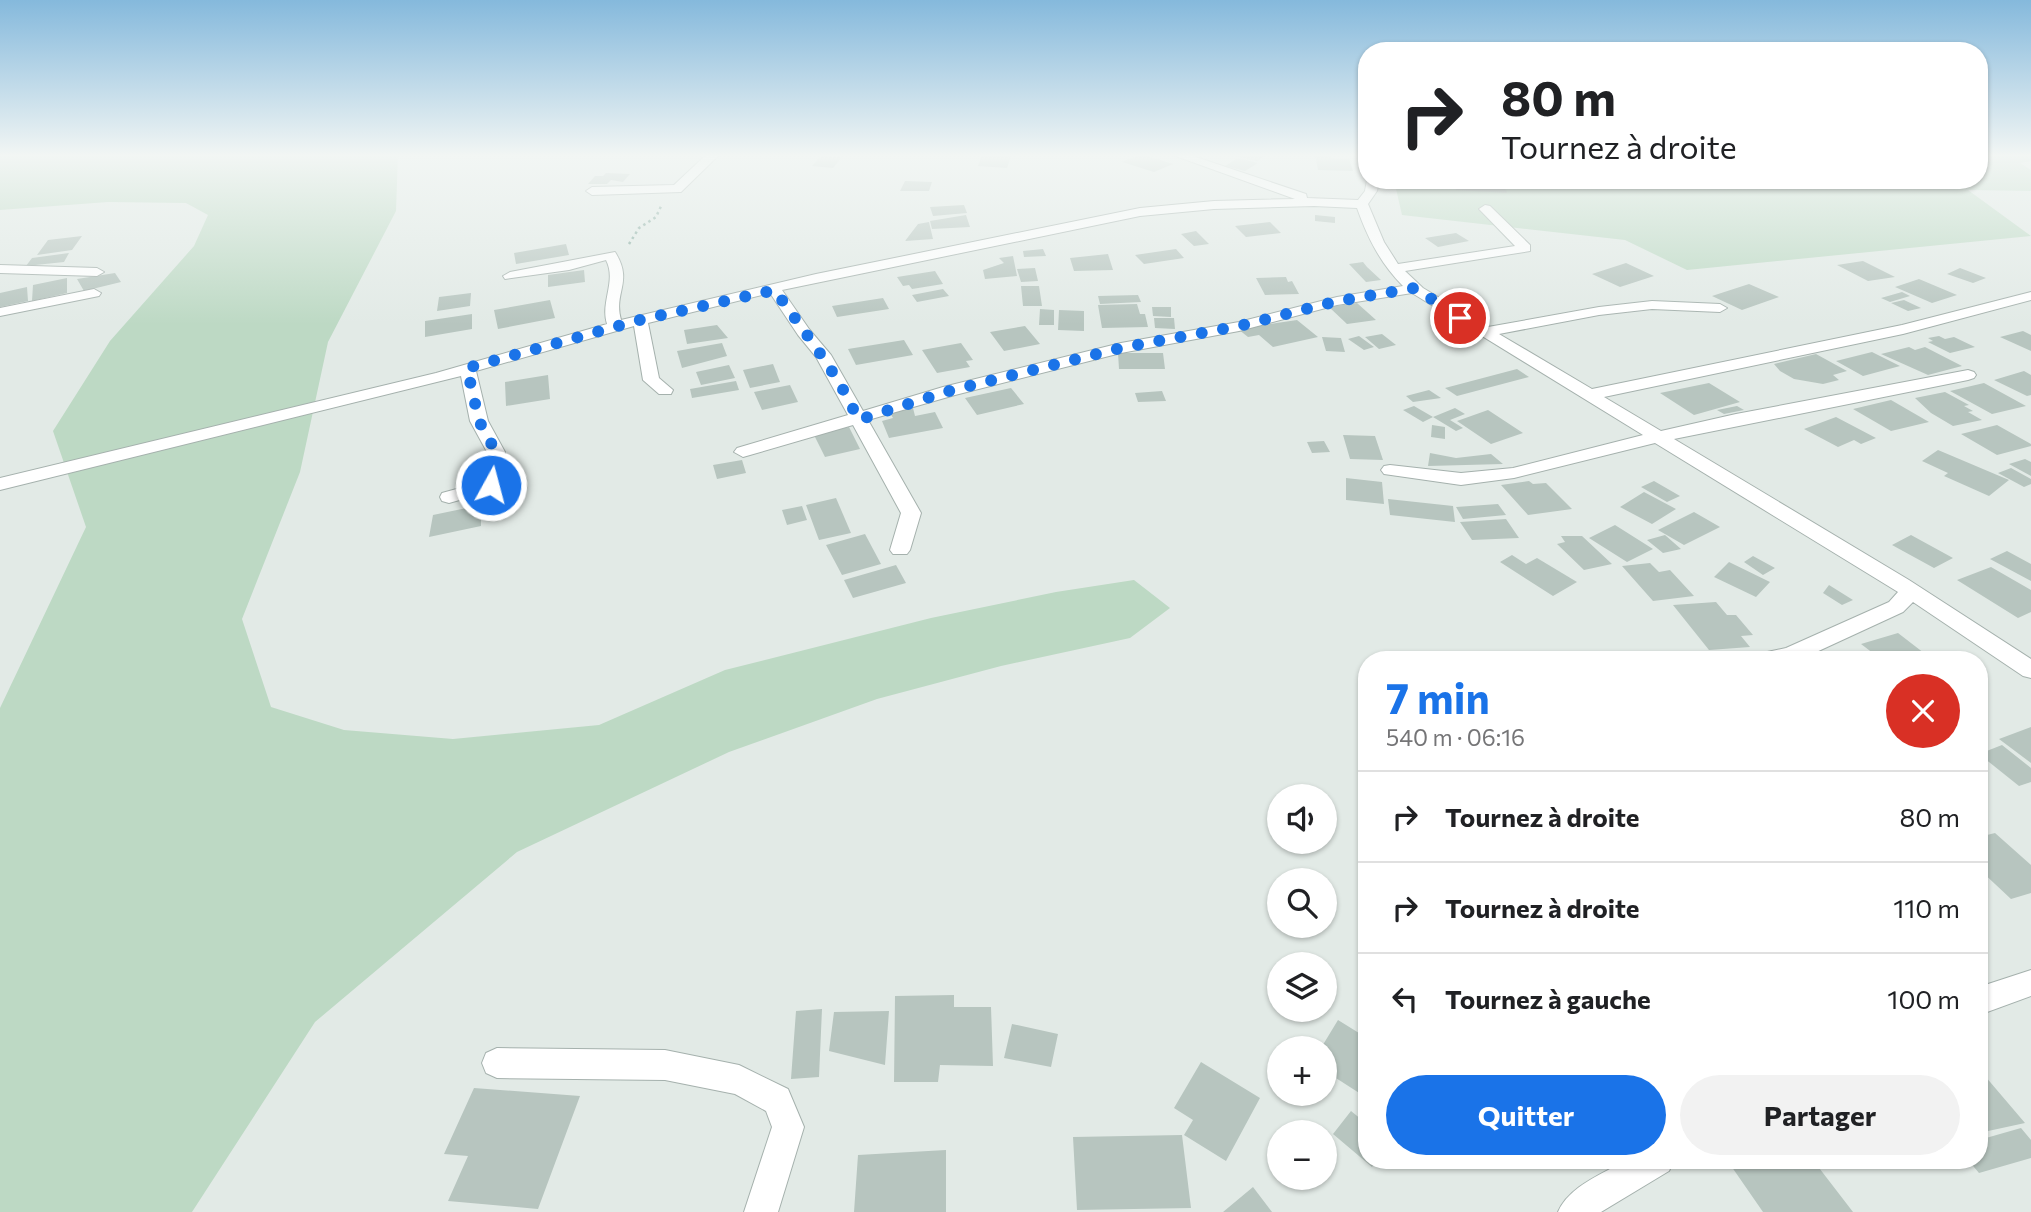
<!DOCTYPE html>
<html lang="fr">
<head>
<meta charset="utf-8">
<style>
	:root { --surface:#fff; --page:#f2f2f2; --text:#202124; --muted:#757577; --line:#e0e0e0; --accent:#1a73e8 }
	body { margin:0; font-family:Commissioner,sans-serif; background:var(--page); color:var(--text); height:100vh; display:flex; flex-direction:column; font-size:26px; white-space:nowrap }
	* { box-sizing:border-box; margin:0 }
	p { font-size:23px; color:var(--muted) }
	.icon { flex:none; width:38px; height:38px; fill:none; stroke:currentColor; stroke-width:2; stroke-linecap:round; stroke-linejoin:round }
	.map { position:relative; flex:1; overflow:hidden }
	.side { position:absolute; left:1358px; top:651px; width:630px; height:518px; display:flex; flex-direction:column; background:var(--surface); border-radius:28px; box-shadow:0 2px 5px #0004 }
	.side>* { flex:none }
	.banner { position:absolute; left:1358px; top:42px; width:630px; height:147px; border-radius:28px; box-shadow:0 2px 5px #0004; background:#fff; color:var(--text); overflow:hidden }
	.fabs { position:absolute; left:1267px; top:784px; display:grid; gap:14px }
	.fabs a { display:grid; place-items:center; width:70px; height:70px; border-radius:50%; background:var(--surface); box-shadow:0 2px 5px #0004; font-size:35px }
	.pin { position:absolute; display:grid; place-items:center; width:60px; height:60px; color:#fff; margin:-30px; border:4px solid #fff; border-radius:50%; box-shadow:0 2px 7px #0007 }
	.me { position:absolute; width:77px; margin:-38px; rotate:7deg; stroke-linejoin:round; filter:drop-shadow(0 0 5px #0008) }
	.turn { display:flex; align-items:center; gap:24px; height:147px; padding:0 28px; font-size:32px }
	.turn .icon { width:91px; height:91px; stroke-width:2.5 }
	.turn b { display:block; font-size:49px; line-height:60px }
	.round { display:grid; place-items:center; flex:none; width:74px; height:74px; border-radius:37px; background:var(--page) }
	.head { display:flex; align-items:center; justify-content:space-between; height:119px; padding:0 28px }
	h1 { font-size:42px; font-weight:700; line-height:52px; color:var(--accent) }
	.cta { display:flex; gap:14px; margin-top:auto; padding:14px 28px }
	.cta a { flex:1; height:80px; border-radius:42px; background:var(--accent); color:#fff; font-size:28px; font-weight:700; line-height:80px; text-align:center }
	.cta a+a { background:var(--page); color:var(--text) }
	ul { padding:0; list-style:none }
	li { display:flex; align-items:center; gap:21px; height:91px; padding:0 28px; border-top:2px solid var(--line) }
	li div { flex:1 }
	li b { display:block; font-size:26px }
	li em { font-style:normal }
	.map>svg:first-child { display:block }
	.green { fill:#bdd9c4 }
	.building { fill:#b7c5bf }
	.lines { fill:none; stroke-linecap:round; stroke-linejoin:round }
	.minor-casing { stroke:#a5b1ad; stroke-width:2 }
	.path { stroke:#86aa9f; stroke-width:2.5; stroke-dasharray:2.5 3.5; stroke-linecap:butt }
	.minor { fill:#fff; fill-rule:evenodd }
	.route { stroke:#1a73e8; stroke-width:12; stroke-dasharray:0 21.6 }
</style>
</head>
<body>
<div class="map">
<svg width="2031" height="1212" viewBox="0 0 2031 1212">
	<rect width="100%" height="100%" fill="#e2eae6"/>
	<path class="green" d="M5 154H398L396 211 328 342 300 472 242 619 271 707 344 730 453 739 599 725 725 670 931 618 1056 592 1134 580 1170 608 1130 638 1001 666 877 699 729 752 517 852 315 1022 192 1212H0V708L86 527 53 431 110 341 194 246 208 215 186 203 108 202 0 210V155Z
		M1979 154H2031V161L2020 163 2031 170V191L1968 190 2031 236 1687 270 1625 240 1402 215 1394 180H1979Z"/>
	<path class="building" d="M1141 154 1173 164 1154 172 1122 162Z
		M1242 154H1268L1257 161 1237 157Z
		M1315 154H1330L1331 158 1349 159 1353 171 1318 170Z
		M982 155 1011 156 1007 168 978 166Z
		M821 156 842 157 833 168 812 166Z
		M1238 158 1258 163 1245 171 1225 166Z
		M606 173 630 174 623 182 611 180 607 184H588L595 176H603Z
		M1453 180 1503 183 1507 193 1456 190Z
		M905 181 932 182 929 191H900Z
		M964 205 967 213 933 216 930 207Z
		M966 215 970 227 932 229 930 221Z
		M1315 215 1335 217V223L1315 221Z
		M929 222 933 239 905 241 918 224Z
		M1270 222 1281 233 1246 237 1235 226Z
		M1196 231 1209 244 1194 246 1181 234Z
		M1456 233 1469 241 1438 247 1425 238Z
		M82 236 72 250 37 255 48 240Z
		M566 244 569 255 516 264 514 253Z
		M1043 249 1046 256 1024 257 1023 251Z
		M1176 249 1184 258 1144 264 1135 255Z
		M69 253 64 262 26 266 32 258Z
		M1108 254 1113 270 1074 271 1070 258Z
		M1013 256 1017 276 985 279 983 270 1004 263 999 258Z
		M1863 261 1895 277 1868 281 1837 265Z
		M1363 262 1367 267 1381 280 1366 282 1349 264Z
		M1626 263 1654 276 1620 287 1592 274Z
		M1035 268 1038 281 1021 282 1017 269Z
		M1960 268 1986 278 1973 283 1947 274Z
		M584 270 585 282 548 287V275Z
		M935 271 943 284 912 289 909 285 903 286 897 277Z
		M115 273 121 282 84 291 77 279Z
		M1286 277 1288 282 1292 281 1299 294 1265 295 1256 278Z
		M67 278V293L32 301 33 285Z
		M1919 279 1957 295 1932 303 1895 287Z
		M1749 284 1779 297 1742 310 1712 296Z
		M1021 286H1039L1042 306H1023Z
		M27 287 28 301 0 307V293Z
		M943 289 949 296 917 302 912 295Z
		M1902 292 1910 296 1890 302 1881 298Z
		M471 293 470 306 437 311 439 297Z
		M1138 295 1141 302 1100 304 1098 296Z
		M883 298 889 309 837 317 832 306Z
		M550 300 555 318 498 329 494 310Z
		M1904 300 1921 308 1908 311 1891 303Z
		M1357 303 1376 320 1347 324 1329 307Z
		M1137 304 1140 314H1145L1148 327 1102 328 1098 305Z
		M1152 307H1171V317L1153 316Z
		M1040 309 1054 310V325H1039Z
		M1059 310 1084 311V331L1058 330Z
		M472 314V329L425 337V321Z
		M1154 318H1174L1175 329 1155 328Z
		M1297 320 1318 337 1273 347 1259 335 1248 337 1238 329Z
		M717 325 728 338 687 344 684 330Z
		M1025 326 1040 344 1004 351 990 332Z
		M2023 331 2031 335V351L2000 337Z
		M1382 334 1396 345 1379 349 1365 337Z
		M1359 336 1374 347 1364 350 1348 339Z
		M1939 336 1945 339 1954 337 1975 347 1950 353 1928 342 1933 341 1928 338Z
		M1322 337 1341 338 1345 352 1326 351Z
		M904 340 913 355 856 365 848 349Z
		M722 343 727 356 682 368 677 351Z
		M961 343 973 360 966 361 970 367 937 373 922 350Z
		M1909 347 1915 350 1925 347 1962 366 1928 375 1881 354Z
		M1872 352 1900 366 1863 376 1836 361Z
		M1118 353H1163L1165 369H1119Z
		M1816 354 1847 371 1833 375 1839 380 1823 384 1794 379 1780 371 1774 364Z
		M773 364 780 382 750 388 743 370Z
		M729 365 735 378 701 385 696 372Z
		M1517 369 1529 377 1457 396 1445 388Z
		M2024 371 2031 375V395L2027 396 1994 380Z
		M548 375 550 399 506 406 505 382Z
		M736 381 739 390 692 398 690 389Z
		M1709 383 1740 402 1694 415 1660 393Z
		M1984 383 2026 406 1992 414 1950 391Z
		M790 385 798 402 762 410 754 392Z
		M1011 388 1024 404 977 415 965 398Z
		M1429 390 1441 398 1413 402 1406 396Z
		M1162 391 1166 401 1138 402 1135 393Z
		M1945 392 1969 405 1964 406 1973 411 1968 412 1982 420 1953 426 1931 413 1915 398Z
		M1891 400 1929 422 1891 431 1853 409Z
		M1414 406 1433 417 1423 422 1403 410Z
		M1737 406 1744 410 1724 414 1717 410Z
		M913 408 915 416 935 412 943 428 889 438 882 421 893 418 890 413Z
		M1455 408 1465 414 1450 420 1463 428 1456 431 1433 417Z
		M1488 410 1523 433 1491 444 1457 421Z
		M1836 417 1876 438 1861 444 1854 440 1838 447 1804 429Z
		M1432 425 1445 427V439L1431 437Z
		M1997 425 2031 444V446L1997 455 1961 434Z
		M849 427 860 449 825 457 814 435Z
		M1343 435 1375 436 1383 460 1350 459Z
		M1324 441 1330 452 1312 453 1307 442Z
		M1938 450 2009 480 1989 496 1944 476 1948 473 1922 461Z
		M1430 453 1456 458 1491 454 1503 464 1428 466Z
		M2025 459 2031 462V476L2009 464Z
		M742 460 746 473 717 479 713 465Z
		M2011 468 2031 479V484L2024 487 1998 473Z
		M1346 478 1382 482 1384 504 1346 500Z
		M1529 481 1533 484 1546 483 1572 509 1528 515 1501 485Z
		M1654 481 1680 496 1667 502 1641 487Z
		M1644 492 1676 509 1652 524 1620 507Z
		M836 498 851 533 819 540 806 505Z
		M1388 499 1453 506 1455 522 1390 515Z
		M1498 504 1506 515 1463 519 1456 507Z
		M481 505V526L429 537 433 515Z
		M802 506 807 520 787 525 782 510Z
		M1694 512 1720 527 1684 545 1658 530Z
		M1506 519 1519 538 1472 540 1460 522Z
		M1615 525 1653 549 1627 562 1589 538Z
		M865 534 881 564 842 575 826 545Z
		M1665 535 1681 549 1663 553 1647 540Z
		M1911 535 1953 558 1934 568 1892 545Z
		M1561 536H1582L1612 564 1584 570 1557 544 1565 542Z
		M2007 551 2031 564V581L1990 559Z
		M1512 555 1526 564 1537 558 1577 582 1553 596 1500 562Z
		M1753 556 1775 568 1763 575 1744 562Z
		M1729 562 1770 582 1756 597 1714 577Z
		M1650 563 1659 572 1670 570 1694 596 1653 601 1622 566Z
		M896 565 906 583 853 598 844 580Z
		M1991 567 2031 590V612L2018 618 1957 580Z
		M1829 585 1853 600 1842 605 1823 593Z
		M1716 602 1727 615H1736L1753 635 1741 636 1750 647 1709 650 1673 605Z
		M1898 633 1933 660H1882L1861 644Z
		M2031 727V763L1999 739Z
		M2002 745 2031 768V782L2019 786 1979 754Z
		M1995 833 2031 865V893L2011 899 1979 869V837Z
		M954 995V1007H991L993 1066 940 1065 938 1082H894L895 996Z
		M822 1009 819 1077 791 1079 796 1011Z
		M889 1011 885 1065 829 1051 834 1012Z
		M1338 1020 1367 1038V1098L1325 1071V1048H1321Z
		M1012 1024 1058 1034 1051 1067 1004 1058Z
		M1201 1062 1260 1098 1226 1161 1184 1135 1193 1120 1174 1108Z
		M1979 1069 2025 1123 1979 1133Z
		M474 1088 580 1096 538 1209 448 1201 468 1156 444 1154Z
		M1351 1111 1367 1124V1160H1377L1372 1167 1333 1134Z
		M2021 1128 2031 1140V1158L1979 1173 1968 1160H1979V1140Z
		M1182 1135 1191 1208 1077 1210 1073 1137Z
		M946 1150V1212H854L858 1155Z
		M1727 1160H1813L1853 1212H1763Z
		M1253 1187 1272 1212H1223Z"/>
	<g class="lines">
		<g class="minor-casing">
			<path id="minor" d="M707 154H720L681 192 592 195 586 191 592 187 674 185Z
				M1170 154H1187L1306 194 1307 198 1358 200 1365 191 1367 180H1379L1377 191 1368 204 1384 242 1398 264 1515 246 1479 209 1485 205 1490 206 1530 245V251L1405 271 1423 288 1488 327 1599 307 1652 301 1720 304 1727 308 1720 312 1652 309 1599 315 1499 334 1592 389 1902 325 2031 292V300L1903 334 1604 397 1661 431 1736 414 1968 370 1974 372 1976 375 1974 378 1968 380 1674 439 1909 580 2031 659V678L2023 676 1913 602 1903 612 1799 660H1755L1758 654 1786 648 1889 602 1898 592 1655 443 1514 478 1461 485 1384 474 1381 470 1384 466 1390 465 1461 473 1513 468 1643 435 1412 293 1337 305 1239 331 1121 353 955 395 868 420 921 513 910 550 907 554H893L890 550 901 513 853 425 743 457 734 452 737 448 848 415 816 357 798 335 770 293 648 323 659 378 673 390 671 394H659L643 380 634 326 476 371 488 421 505 452 500 485 498 489 449 503 442 501 440 497 442 493 482 482 487 452 470 421 461 376 0 490V478L436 373 607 324C600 302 617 281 606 260L569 270 505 279 503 276 510 272 615 252C634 282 613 292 621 320L816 274 1140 208 1214 201 1295 199ZM1314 206 1357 208C1368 239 1381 264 1403 286L1337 297 1239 322 1121 343 943 387 863 411 831 355 809 329 782 290 1140 216 1214 209Z
				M0 265 97 268 104 272 97 276 0 273Z
				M94 289 101 293 99 296 0 316V308Z
				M2031 970V996L1979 1015V987Z
				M497 1048 665 1050 739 1065 788 1089 804 1127 778 1212H744L772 1127 766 1111 735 1094 665 1080 497 1078 486 1073 482 1063 486 1053Z
				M1626 1160H1674L1669 1171 1601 1212H1558C1569 1186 1603 1174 1626 1160Z"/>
		</g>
		<path class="path" d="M629 244 639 228 656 217 662 204"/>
		<use href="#minor" class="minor"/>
	</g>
	<linearGradient id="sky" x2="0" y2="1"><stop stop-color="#85b9dc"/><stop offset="0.48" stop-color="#f2f6f4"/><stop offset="1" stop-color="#f2f6f4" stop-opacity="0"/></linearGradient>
	<rect width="2031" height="324" fill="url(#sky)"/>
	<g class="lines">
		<path class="route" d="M491 485 496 452 479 421 467 368 640 320 775 290C804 333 838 372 858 420L949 391 1121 348 1239 326 1338 301 1415 288 1460 318"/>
	</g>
</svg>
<div class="fabs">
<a><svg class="icon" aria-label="sound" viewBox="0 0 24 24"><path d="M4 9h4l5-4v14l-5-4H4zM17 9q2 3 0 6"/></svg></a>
<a><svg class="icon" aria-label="search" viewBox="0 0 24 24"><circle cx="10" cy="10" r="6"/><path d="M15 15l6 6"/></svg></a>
<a><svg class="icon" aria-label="layers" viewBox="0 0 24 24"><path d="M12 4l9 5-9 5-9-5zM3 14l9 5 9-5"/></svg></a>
<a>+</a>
<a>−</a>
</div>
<div class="pin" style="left:1460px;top:318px;background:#d93025"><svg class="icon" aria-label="arrive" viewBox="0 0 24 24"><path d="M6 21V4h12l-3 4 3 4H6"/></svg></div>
<svg class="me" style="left:491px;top:485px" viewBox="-20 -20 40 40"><circle r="17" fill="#1a73e8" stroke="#fff" stroke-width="3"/><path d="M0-11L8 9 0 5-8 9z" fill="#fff"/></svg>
<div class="banner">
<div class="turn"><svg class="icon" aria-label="right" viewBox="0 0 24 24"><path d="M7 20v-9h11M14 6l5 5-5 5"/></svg><div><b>80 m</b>Tournez à droite</div></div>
</div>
<section class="side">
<div class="head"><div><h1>7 min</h1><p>540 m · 06:16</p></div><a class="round" style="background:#d93025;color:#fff"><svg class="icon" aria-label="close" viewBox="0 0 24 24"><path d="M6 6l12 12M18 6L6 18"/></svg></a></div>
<ul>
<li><svg class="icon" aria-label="right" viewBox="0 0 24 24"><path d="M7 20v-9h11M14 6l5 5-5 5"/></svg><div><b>Tournez à droite</b></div><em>80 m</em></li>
<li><svg class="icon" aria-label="right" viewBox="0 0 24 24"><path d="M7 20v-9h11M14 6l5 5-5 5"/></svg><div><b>Tournez à droite</b></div><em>110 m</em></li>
<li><svg class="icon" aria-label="left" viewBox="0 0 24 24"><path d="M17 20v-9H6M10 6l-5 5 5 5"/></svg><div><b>Tournez à gauche</b></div><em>100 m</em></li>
</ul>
<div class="cta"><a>Quitter</a><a>Partager</a></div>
</section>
</div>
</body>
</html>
